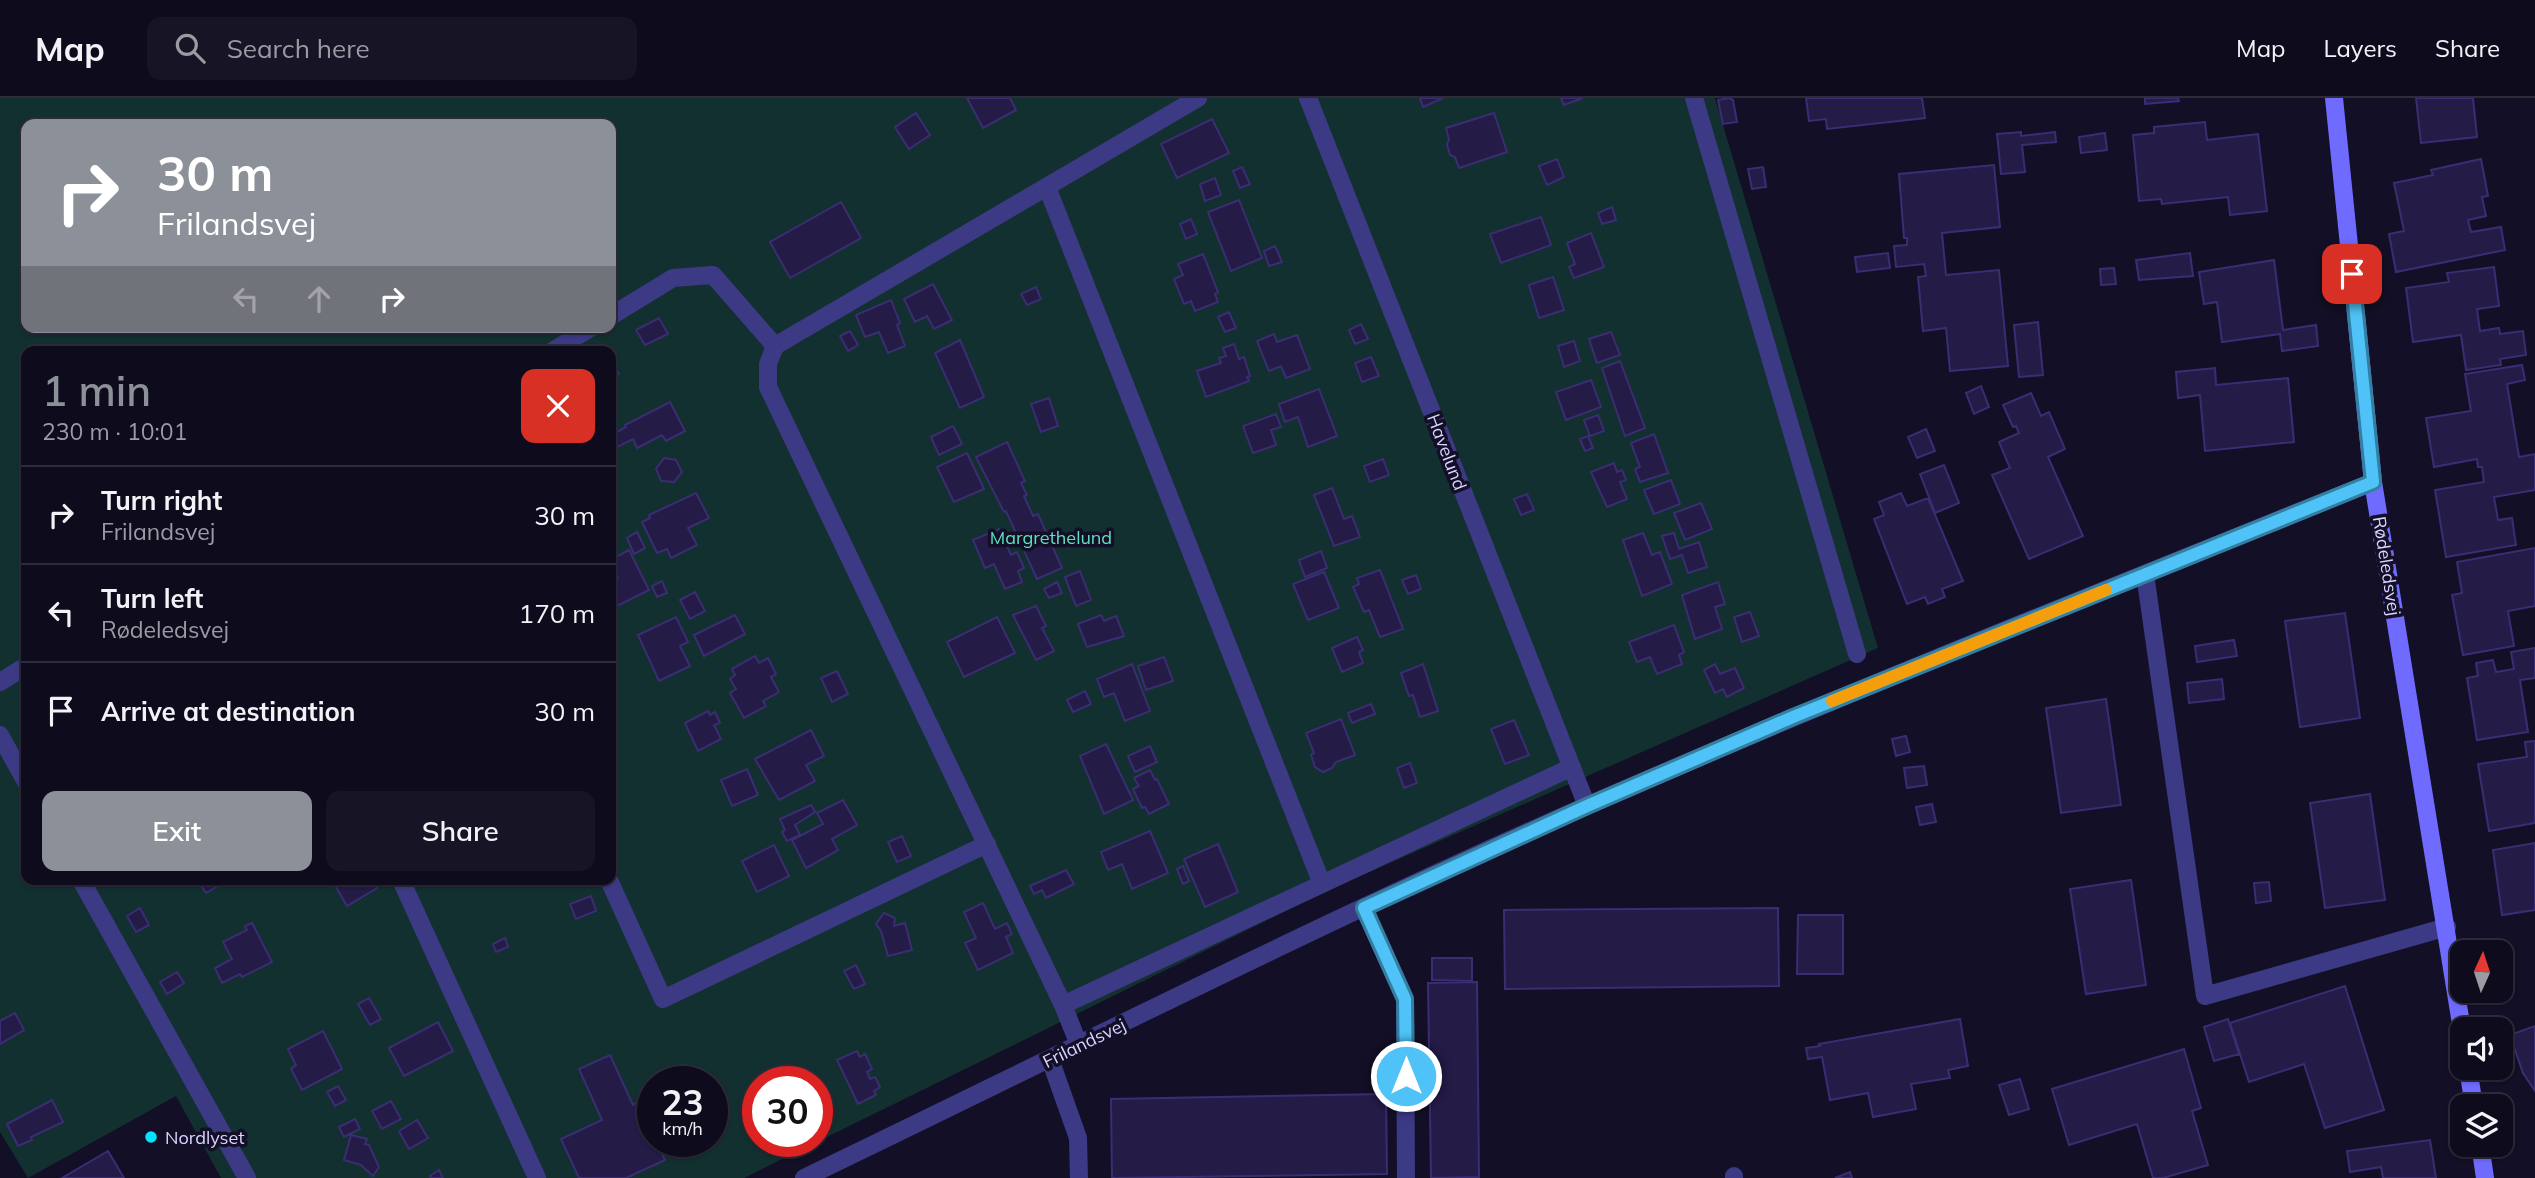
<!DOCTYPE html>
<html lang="en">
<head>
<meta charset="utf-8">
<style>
	:root { --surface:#0e0b1c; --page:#171425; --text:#f1f3f6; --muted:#9b9ba3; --line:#2e2b3b; --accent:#8c9099 }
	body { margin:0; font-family:Mulish,sans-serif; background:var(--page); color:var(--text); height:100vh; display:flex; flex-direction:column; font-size:26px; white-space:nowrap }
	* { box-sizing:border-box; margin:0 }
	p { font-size:23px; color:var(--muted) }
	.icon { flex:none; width:38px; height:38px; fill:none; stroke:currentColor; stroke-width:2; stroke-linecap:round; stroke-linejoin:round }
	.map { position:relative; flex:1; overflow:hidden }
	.details { position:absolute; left:21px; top:248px; width:595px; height:539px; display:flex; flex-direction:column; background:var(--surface); border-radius:14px; box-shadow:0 2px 5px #0004,0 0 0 2px var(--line) }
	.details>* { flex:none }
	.hud { position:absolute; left:21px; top:21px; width:595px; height:214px; border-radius:14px; box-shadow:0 2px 5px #0004,0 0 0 2px var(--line); background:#8c9099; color:#fff; overflow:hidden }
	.needle { width:46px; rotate:3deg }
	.controls { position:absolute; left:2450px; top:842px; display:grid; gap:14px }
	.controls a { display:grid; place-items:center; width:63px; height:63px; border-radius:14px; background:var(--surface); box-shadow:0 2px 5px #0004,0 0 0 2px var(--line); font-size:35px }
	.speed { position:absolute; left:637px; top:968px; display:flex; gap:14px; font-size:35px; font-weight:700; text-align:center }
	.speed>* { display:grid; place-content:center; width:91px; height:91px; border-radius:50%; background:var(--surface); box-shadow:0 2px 5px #0004,0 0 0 2px var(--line); line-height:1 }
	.speed small { font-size:18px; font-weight:400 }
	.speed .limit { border:10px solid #d22; background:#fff; color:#111 }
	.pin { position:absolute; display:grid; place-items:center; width:60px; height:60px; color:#fff; margin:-30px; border-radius:14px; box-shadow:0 4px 10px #0006 }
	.me { position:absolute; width:77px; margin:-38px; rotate:0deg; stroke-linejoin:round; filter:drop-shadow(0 0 5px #0008) }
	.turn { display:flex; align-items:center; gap:24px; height:147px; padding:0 21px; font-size:32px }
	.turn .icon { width:91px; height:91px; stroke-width:2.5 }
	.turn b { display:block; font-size:49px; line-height:60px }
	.lanes { display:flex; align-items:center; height:66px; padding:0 21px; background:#0003; justify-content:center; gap:35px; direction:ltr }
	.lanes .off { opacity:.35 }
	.round { display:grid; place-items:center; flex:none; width:74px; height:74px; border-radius:14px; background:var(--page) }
	.summary { display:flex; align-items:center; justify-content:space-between; height:119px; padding:0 21px }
	h1 { font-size:42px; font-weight:600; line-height:52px; color:var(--accent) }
	.button { display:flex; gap:14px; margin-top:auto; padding:14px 21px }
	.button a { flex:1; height:80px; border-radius:14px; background:var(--accent); color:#fff; font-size:28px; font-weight:600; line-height:80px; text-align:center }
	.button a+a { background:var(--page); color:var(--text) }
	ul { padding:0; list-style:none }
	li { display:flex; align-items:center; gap:21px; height:98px; padding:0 21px; border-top:2px solid var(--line) }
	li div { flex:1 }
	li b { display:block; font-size:26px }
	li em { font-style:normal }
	header { display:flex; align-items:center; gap:42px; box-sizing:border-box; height:98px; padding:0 35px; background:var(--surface); border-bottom:2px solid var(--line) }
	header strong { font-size:33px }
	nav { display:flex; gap:38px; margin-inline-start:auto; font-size:24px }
	.search { width:490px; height:63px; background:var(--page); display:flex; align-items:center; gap:18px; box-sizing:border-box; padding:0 24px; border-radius:14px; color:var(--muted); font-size:26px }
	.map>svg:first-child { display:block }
	.green { fill:#12302f; fill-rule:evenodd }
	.building { fill:#241b47; stroke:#3b2d73; stroke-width:2 }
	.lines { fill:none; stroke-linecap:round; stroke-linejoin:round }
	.lane { stroke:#3d3a85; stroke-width:18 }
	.street { stroke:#3d3a85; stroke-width:18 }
	.secondary { stroke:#6f6bff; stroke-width:18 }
	.route-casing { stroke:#337fa1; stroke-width:18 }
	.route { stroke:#4fc3f7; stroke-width:12 }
	.slow { stroke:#f59e0b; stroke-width:12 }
	.poi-dot { fill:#00e5ff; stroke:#130f26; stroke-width:2.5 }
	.labels { text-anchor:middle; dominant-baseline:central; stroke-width:7; stroke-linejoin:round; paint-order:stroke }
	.street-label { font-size:18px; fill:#d9d4ff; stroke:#130f26 }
	.park-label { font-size:18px; fill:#5fe0c0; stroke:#130f26 }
	.poi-label { font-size:18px; fill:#d9d4ff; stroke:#130f26; text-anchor:start }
</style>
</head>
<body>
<header>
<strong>Map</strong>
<div class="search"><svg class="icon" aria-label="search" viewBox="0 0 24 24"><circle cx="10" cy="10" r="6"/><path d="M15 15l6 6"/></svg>Search here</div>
<nav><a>Map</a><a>Layers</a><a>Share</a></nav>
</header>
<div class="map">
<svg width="2535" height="1080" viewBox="0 0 2535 1080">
	<rect width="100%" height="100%" fill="#130f26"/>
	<path class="green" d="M0 0H1715L1878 550 1322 795 744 1080H221L176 998 28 1080 0 1034ZM26 26H611V229H26ZM26 254H611V782H26ZM653 984H712V1043H653ZM758 984H817V1043H758Z"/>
	<path class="building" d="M967 0H1010L1016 12 983 30Z
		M1420 0H1443L1423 9Z
		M1561 0H1583L1564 7Z
		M1729 0 1733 2 1737 24 1723 26 1718 2Z
		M1806 0H1922L1925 20 1827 31 1826 21 1809 23Z
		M2145 0H2178L2179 3 2145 6Z
		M2416 0H2473L2477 39 2421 45Z
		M916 15 930 37 909 51 895 29Z
		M1494 15 1507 54 1459 70 1455 59 1450 57 1447 46 1449 42 1446 30Z
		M1212 21 1229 55 1177 80 1161 46Z
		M2205 24 2207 42 2258 36 2267 113 2230 117 2228 99 2162 106 2161 101 2139 103 2133 37 2154 35V29Z
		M2021 34V38L2055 34 2056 44 2022 47 2025 74 2001 76 1997 36Z
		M2105 35 2107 52 2081 55 2079 39Z
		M1557 61 1564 79 1547 87 1539 68Z
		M2481 61 2488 98 2482 99 2486 118 2468 122 2471 134 2501 129 2505 152 2396 174 2389 136 2404 133 2394 85 2433 77 2431 72Z
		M1994 67 2000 129 1942 135 1946 177 1999 172 2008 268 1950 273 1946 230 1923 233 1918 179 1926 178 1924 166 1896 169 1894 148 1907 147V140H1904L1899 76Z
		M1242 69 1250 86 1240 90 1233 73Z
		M1763 69 1766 89 1752 91 1748 71Z
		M1215 80 1221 97 1205 103 1200 86Z
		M1239 102 1262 160 1231 173 1208 114Z
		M841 104 861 140 790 180 770 144Z
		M1612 109 1616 122 1602 126 1598 115Z
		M1541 119 1551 147 1501 165 1490 136Z
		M1191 121 1197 136 1186 141 1180 126Z
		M1591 135 1604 169 1574 180 1569 169 1575 166 1567 145Z
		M1275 148 1282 164 1269 168 1264 153Z
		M1888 155 1890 170 1857 174 1855 159Z
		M2190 155 2193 178 2139 182 2136 162Z
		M1203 156 1218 194 1215 196 1218 204 1195 213 1191 203 1184 206 1174 181 1183 177 1178 166Z
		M2274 162 2283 232 2316 227 2318 248 2282 253 2280 236 2222 244 2217 204 2204 206 2199 174Z
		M2494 169 2499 208 2477 211 2480 233 2499 230 2500 236 2523 233 2526 257 2500 261 2501 267 2466 272 2461 237 2413 244 2406 190 2449 184 2447 175Z
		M2114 170 2116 186 2101 187 2100 171Z
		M1553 179 1564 212 1539 220 1529 187Z
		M933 186 952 222 934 231 927 218 915 224 904 201Z
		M1036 189 1041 201 1027 207 1021 196Z
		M891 202 900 225 897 227 905 248 888 255 879 234 865 239 856 217Z
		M1229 214 1236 230 1225 234 1218 219Z
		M659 220 668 236 645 247 636 232Z
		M2038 224 2043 277 2019 279 2014 227Z
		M1361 226 1368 241 1355 246 1349 232Z
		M850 233 858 247 848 253 840 238Z
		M1611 234 1620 257 1597 265 1589 241Z
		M1274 236 1277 244 1297 237 1310 271 1286 280 1281 268 1269 273 1257 243Z
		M960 242 984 299 960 310 935 255Z
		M1574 243 1580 263 1564 269 1558 248Z
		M1234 246 1239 261 1244 259 1250 278 1247 279 1249 283 1206 299 1197 273 1221 265 1219 260 1226 258 1223 250Z
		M1371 259 1379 278 1362 284 1355 265Z
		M611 260 619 276 611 280Z
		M1620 263 1645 330 1625 338 1602 270Z
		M2522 267 2525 282 2507 286 2519 359 2535 356V392L2494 399 2498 422 2512 420 2516 447 2446 459 2435 392 2484 384 2482 369H2478L2477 361 2434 369 2426 320 2471 313 2465 276Z
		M2215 270 2216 287 2288 280 2294 344 2205 353 2200 297 2178 300 2176 274Z
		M1591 282 1601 309 1566 322 1556 294Z
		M1981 288 1989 309 1974 316 1966 295Z
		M1319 291 1337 338 1308 349 1298 319 1285 324 1279 306Z
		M2031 295 2041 318 2049 314 2065 351 2048 359 2083 438 2029 461 1992 377 2010 370 1999 344 2019 335 2016 328 2013 329 2003 307Z
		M1049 300 1058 328 1041 334 1031 306Z
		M670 304 685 333 666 343 662 337 637 350 633 341 611 352V337L626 329 625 327Z
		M1276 316 1281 329 1271 332 1276 347 1253 355 1243 328Z
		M1598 317 1604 333 1590 338 1584 322Z
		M953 328 962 346 939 357 931 339Z
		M1926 331 1935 353 1917 360 1908 339Z
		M1654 336 1668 375 1640 384 1635 371 1640 369 1631 345Z
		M1588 338 1593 350 1585 353 1580 341Z
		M1007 344 1025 383 1021 385 1027 397 1024 398 1033 418 1038 416 1062 470 1037 481 1006 413 1004 414 976 359Z
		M967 355 984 391 954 404 937 369Z
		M664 360 676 362 682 374 674 384 661 383 656 371Z
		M1383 361 1389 377 1370 384 1364 368Z
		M1614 365 1617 374 1622 372 1626 382 1620 384 1627 401 1607 409 1591 374Z
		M1944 367 1959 405 1935 415 1920 376Z
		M1671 382 1680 406 1654 416 1644 392Z
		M1332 390 1344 421 1352 418 1360 439 1334 448 1314 397Z
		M696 395 709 420 688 430 697 447 671 460 667 451 657 455 642 424 650 420 649 417Z
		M1901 395 1907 408 1928 400 1963 483 1942 491 1945 499 1928 506 1925 499 1907 506 1874 421 1884 417 1879 404Z
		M1527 396 1534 412 1521 417 1514 401Z
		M1701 405 1712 431 1685 442 1674 415Z
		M999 431 1011 457 1017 454 1024 470 1018 473 1022 484 1005 491 994 466 985 470 973 442Z
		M637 434 645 450 634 456 627 440Z
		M1643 435 1652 457 1660 454 1672 486 1642 498 1623 442Z
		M1674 435 1679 451 1699 444 1707 469 1688 475 1682 457 1670 461 1662 438Z
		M2535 450V508L2508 513 2514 548 2463 557 2452 497 2462 495 2457 464Z
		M629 452 649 492 611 511V483L618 480 611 462Z
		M1321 453 1327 470 1305 479 1299 462Z
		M1380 472 1403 531 1380 539 1369 512 1364 514 1353 489 1359 486 1357 480Z
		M1080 473 1091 502 1076 508 1065 479Z
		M1324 474 1339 510 1308 522 1293 486Z
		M1416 477 1421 491 1408 496 1402 482Z
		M662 483 667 495 657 499 652 488Z
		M1057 484 1062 495 1049 500 1044 491Z
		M1718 484 1725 506 1715 509 1722 531 1695 541 1682 497Z
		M695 494 705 513 690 521 680 502Z
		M1036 508 1046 528 1042 530 1054 553 1036 562 1013 517Z
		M1750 514 1759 538 1742 544 1734 519Z
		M2345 515 2360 620 2300 629 2285 523Z
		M735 517 745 536 704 558 694 537Z
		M1101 517 1104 523 1116 518 1124 538 1087 549 1078 526Z
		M676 519 688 544 680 548 690 568 659 583 638 537Z
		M997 519 1015 555 964 579 947 544Z
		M1674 527 1684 554 1679 557 1682 566 1657 576 1650 559 1637 564 1629 544Z
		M1357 539 1363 552 1359 554 1363 565 1342 574 1332 550Z
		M2234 542 2237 558 2197 564 2195 548Z
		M2535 550V580L2520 582 2528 634 2477 642 2467 580 2478 578 2476 565 2493 562 2496 574 2514 571 2511 554Z
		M755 558 759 565 768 560 776 576 771 579 779 594 763 603 766 608 744 620 730 595 736 591 730 581 735 577 732 571Z
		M1164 559 1173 583 1146 592 1138 568Z
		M1132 566 1150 613 1125 623 1114 595 1104 599 1097 581Z
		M1423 566 1438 613 1420 619 1413 597 1409 598 1401 575Z
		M1715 566 1720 576 1735 570 1744 590 1727 599 1723 591 1715 595 1704 572Z
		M837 573 848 596 832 604 821 580Z
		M2222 581 2224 601 2189 605 2187 585Z
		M1085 593 1091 606 1073 614 1067 602Z
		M2106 601 2121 707 2061 715 2046 610Z
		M1371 606 1375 616 1352 625 1348 615Z
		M708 613 710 617 715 614 720 625 714 627 721 641 698 653 685 625Z
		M1341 621 1355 657 1336 664 1332 670 1323 674 1315 669 1311 657 1314 655 1306 635Z
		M1514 622 1529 657 1505 666 1491 631Z
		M811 632 824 658 806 667 815 683 779 702 755 661Z
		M1906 638 1910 654 1896 658 1892 641Z
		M2535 643V725L2489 733 2478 666 2527 659 2525 644Z
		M1106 646 1133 702 1104 716 1080 658Z
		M1150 648 1157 664 1135 674 1128 658Z
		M1410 665 1417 685 1404 690 1397 670Z
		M1924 668 1927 687 1907 690 1904 670Z
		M747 671 758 697 732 708 721 682Z
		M1150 672 1155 682 1157 681 1169 706 1149 716 1145 709 1142 710 1133 691 1139 688 1134 680Z
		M2370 696 2385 802 2325 810 2310 705Z
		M843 702 857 727 832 741 838 752 806 770 792 742 823 726 817 715Z
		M1932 706 1936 724 1920 727 1916 709Z
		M811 707 815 714 795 727 800 737 787 743 782 734 785 732 780 721Z
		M1150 733 1168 775 1132 791 1122 766 1108 772 1101 754Z
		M902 738 911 758 897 764 888 744Z
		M2535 745V812L2502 817 2493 752Z
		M1218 746 1238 794 1205 809 1184 761Z
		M774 747 789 778 757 794 742 763Z
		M1183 768 1189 783 1183 786 1177 771Z
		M1066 772 1074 786 1046 800 1042 792 1034 796 1030 788Z
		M198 782H228L206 795Z
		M332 782H373L377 790 347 808Z
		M2131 782 2146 887 2086 896 2070 791Z
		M2269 784 2271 803 2256 805 2254 785Z
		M591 798 596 813 576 821 570 806Z
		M983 805 995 831 1007 825 1012 836 1006 839 1013 855 978 872 965 845 976 840 964 814Z
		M140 810 149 827 136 834 127 818Z
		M1778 810 1779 888 1505 891 1504 812Z
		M884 815 895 820 894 828 905 825 912 852 888 858 881 833 876 826Z
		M1798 817H1843V876H1797Z
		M252 825 272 864 242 879 240 876 222 885 215 870 232 861 223 844 247 832 245 828Z
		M505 840 508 849 496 854 493 846Z
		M1432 860H1472V883L1432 882Z
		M856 867 865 886 854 891 844 873Z
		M177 874 184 885 167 896 160 884Z
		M1477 884 1479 1079 1431 1080 1428 885Z
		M2345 888 2384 1012 2325 1030 2304 966 2249 984 2230 925Z
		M369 900 381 921 370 927 358 906Z
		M15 915 24 932 0 946V923Z
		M1960 921 1968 968 1948 972 1950 980 1911 986 1916 1011 1873 1019 1868 995 1830 1002 1822 959 1808 961 1806 950 1820 948 1819 946Z
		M2228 921 2239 956 2214 963 2204 929Z
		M438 924 453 953 404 978 389 950Z
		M2535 928V993L2523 975 2510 937Z
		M323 933 342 971 302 992 291 971 296 967 288 951Z
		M2184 951 2201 1010 2192 1013 2208 1067 2163 1080H2153L2137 1026 2069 1047 2052 991Z
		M857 953 860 959 865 956 872 971 867 974 870 981 875 979 880 989 874 993 876 997 858 1006 837 962Z
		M610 957 633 1007 638 1004 653 1036V1043H656L665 1062 626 1080H579L561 1041 602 1022 579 971Z
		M2020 981 2029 1011 2009 1017 1999 987Z
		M338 988 346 1002 335 1008 327 994Z
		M1386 996 1387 1076 1112 1080 1111 1001Z
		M52 1002 63 1024 31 1039 32 1042 18 1048 7 1026Z
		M391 1003 401 1021 382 1031 372 1013Z
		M355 1021 360 1031 344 1039 339 1029Z
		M417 1022 428 1040 409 1051 399 1033Z
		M351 1037 367 1041 365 1046 369 1047 379 1069 373 1078 361 1067 344 1062Z
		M2430 1042 2436 1080H2383L2381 1069 2350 1074 2347 1053Z
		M108 1053 124 1080H62Z
		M439 1072 443 1080H431L430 1078Z
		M1850 1074 1852 1080H1835Z"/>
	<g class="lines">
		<path class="lane" d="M1308 0 1587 708
			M1694 0 1857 556
			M1047 89 1322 786
			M611 218 673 180 713 177 775 248
			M551 254 592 229
			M2145 476 2205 898 2447 829
			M0 584 26 568
			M0 637 26 684
			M81 782 247 1080
			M401 782 537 1080
			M609 782 663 901 987 746
			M1063 907 1572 669
			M1079 947 1063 907 768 289V266L775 248 1198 0"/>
		<path class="street" d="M1364 810 1405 901 1406 1080
			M1050 961 1078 1040 1079 1080
			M1734 1078V1080
			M804 1080C1066 954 1325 822 1591 706 1850 593 2112 489 2373 384"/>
		<path class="secondary" d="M2334 0 2373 384 2462 932
			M2468 970 2474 1008
			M2480 1046 2485 1080"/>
	</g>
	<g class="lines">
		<g class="route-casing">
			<path id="route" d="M1406 978 1405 901 1364 810 1587 708 1793 619 2373 384 2352 176"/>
		</g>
		<use href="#route" class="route"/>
		<path class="slow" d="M1832 603 2106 492"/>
	</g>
	<circle class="poi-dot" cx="151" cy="1039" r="7"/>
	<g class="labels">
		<g class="street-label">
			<text transform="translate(1447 354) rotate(69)">Havelund</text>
			<text transform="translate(2387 468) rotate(81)">Rødeledsvej</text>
			<text transform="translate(1084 945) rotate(-26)">Frilandsvej</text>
		</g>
		<g class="park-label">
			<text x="1051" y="439">Margrethelund</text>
		</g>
		<g class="poi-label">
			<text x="165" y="1039">Nordlyset</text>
		</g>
	</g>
</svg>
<div class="controls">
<a><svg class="needle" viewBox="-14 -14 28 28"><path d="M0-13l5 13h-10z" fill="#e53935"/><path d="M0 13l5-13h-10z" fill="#9b9ba3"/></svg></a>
<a><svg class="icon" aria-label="sound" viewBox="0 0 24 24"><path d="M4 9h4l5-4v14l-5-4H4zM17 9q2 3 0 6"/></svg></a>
<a><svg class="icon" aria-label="layers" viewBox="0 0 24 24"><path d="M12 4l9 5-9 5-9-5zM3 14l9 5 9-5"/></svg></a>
</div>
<div class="speed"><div>23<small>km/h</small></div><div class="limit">30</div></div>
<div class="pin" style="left:2352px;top:176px;background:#d93025"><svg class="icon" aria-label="arrive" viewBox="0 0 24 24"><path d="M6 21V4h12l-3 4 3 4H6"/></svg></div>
<svg class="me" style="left:1406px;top:978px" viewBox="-20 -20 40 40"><circle r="17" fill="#4fc3f7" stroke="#fff" stroke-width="3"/><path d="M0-11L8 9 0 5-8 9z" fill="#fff"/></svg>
<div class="hud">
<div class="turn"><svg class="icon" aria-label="right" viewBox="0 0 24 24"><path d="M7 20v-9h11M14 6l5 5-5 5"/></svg><div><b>30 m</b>Frilandsvej</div></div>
<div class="lanes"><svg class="icon off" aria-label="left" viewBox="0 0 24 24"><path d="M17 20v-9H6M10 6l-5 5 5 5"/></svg><svg class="icon off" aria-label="ahead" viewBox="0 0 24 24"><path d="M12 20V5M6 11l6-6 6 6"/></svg><svg class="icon" aria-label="right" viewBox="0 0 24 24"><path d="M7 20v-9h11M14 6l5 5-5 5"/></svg></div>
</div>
<section class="details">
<div class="summary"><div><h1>1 min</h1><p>230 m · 10:01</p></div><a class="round" style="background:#d93025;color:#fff"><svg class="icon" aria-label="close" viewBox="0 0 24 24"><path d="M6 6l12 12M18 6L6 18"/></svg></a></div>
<ul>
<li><svg class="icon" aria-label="right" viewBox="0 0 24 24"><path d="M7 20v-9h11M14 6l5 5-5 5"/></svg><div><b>Turn right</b><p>Frilandsvej</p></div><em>30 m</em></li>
<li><svg class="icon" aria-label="left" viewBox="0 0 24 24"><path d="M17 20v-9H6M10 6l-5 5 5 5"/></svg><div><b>Turn left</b><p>Rødeledsvej</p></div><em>170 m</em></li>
<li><svg class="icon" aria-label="arrive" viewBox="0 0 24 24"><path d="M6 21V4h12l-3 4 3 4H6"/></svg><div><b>Arrive at destination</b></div><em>30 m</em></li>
</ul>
<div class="button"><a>Exit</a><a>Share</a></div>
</section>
</div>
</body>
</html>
